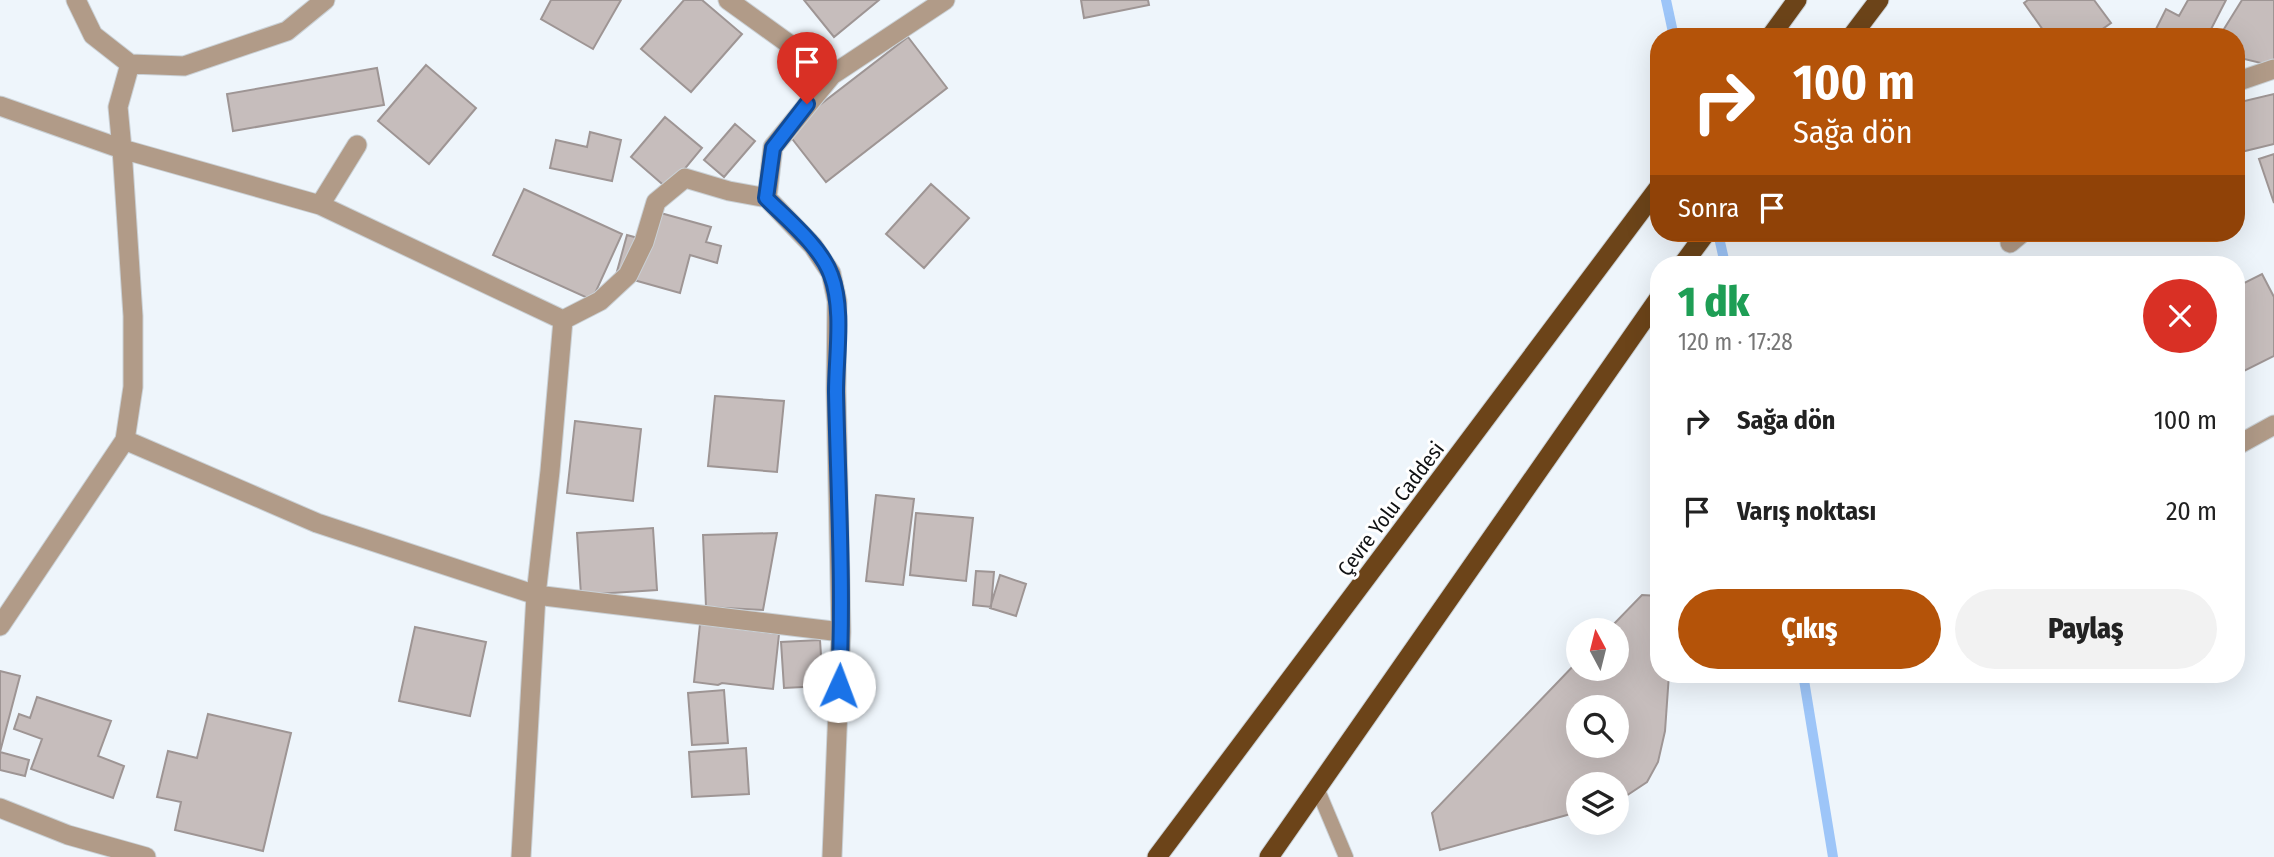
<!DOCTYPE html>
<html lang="tr">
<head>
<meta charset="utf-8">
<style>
	:root { --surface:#fff; --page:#f2f2f2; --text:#222; --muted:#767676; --accent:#b45309 }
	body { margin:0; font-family:"Fira Sans Condensed",sans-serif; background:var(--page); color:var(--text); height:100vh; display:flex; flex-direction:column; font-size:26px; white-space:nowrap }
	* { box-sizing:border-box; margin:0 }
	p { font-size:23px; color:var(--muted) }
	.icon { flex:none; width:38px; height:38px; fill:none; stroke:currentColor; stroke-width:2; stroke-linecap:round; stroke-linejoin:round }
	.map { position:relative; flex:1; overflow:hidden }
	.side { position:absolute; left:1650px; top:256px; width:595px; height:427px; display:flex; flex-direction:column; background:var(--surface); border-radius:28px; box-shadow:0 7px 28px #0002 }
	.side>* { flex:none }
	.banner { position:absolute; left:1650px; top:28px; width:595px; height:214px; border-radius:28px; box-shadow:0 7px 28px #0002; background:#b45309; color:#fff; overflow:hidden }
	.needle { width:46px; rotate:353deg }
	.buttons { position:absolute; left:1566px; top:618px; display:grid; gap:14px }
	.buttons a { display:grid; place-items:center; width:63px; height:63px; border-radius:50%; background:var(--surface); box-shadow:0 7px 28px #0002; font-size:35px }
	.pin { position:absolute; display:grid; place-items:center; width:60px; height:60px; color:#fff; margin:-72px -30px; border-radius:50% 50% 50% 0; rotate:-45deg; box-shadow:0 0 7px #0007 }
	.pin .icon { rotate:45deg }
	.me { position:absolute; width:77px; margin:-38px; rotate:2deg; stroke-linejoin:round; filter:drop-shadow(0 0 5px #0008) }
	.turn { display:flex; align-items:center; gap:24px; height:147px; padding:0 28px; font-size:32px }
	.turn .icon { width:91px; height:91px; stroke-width:2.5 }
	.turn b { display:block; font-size:49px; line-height:60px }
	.then { display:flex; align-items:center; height:66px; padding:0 28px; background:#0003; gap:14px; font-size:26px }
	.round { display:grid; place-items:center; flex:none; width:74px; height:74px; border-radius:37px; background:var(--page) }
	.headline { display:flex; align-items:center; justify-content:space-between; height:119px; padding:0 28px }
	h1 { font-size:42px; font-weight:800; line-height:52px; color:#1e9e55 }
	.cta { display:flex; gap:14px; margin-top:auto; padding:14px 28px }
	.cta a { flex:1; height:80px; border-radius:42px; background:var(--accent); color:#fff; font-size:28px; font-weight:800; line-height:80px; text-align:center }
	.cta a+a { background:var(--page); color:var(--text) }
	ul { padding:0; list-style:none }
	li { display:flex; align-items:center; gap:21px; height:91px; padding:0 28px }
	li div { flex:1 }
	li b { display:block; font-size:26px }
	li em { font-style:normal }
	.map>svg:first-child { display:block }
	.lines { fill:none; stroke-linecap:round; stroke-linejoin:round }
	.stream { stroke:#9dc5f8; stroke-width:10 }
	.building { fill:#c6bdbc; stroke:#9e9594; stroke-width:2; fill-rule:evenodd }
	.service-casing { stroke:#cad1d6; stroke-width:16 }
	.minor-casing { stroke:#cad1d6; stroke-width:21 }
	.trunk-casing { stroke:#cad1d6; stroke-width:21 }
	.service { stroke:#b19b88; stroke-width:14 }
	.minor { stroke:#b19b88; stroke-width:19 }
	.trunk { stroke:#6c4419; stroke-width:19 }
	.route-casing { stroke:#114b97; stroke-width:18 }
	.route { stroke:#1a73e8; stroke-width:12 }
	.labels { text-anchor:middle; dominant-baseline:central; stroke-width:6; stroke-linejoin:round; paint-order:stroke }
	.street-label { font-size:21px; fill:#101214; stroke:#fff }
</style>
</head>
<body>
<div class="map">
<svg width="2274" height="857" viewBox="0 0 2274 857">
	<rect width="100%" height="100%" fill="#eef5fb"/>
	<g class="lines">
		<path class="stream" d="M1666 0 1674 37
			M1718 233 1725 264
			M1803 674 1833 857"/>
	</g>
	<path class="building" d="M551 0H621L593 49 541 19Z
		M684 0H702L742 34 691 92 641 49Z
		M804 0H879L834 37Z
		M1081 0H1148L1149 5 1084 18Z
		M2028 0H2094L2111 23 2091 37H2048L2024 3Z
		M2188 0H2226L2207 37H2152L2166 9 2179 16Z
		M2242 0H2274V60L2269 65 2236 57V37H2219Z
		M908 37 947 88 826 182 786 131Z
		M426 65 476 108 429 164 378 121Z
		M377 68 384 105 233 131 227 94Z
		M2274 94V144L2241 152 2236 132V103Z
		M665 117 702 148 668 189 631 157Z
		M735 124 755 141 724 177 704 160Z
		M590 132 621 140 612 181 550 168 556 140 587 147Z
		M2274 154V203L2259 159Z
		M931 184 969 218 924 268 886 234Z
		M524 189 622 234 592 300 493 255Z
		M657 212 711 227 706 242 721 246 717 263 690 255 680 293 616 275 627 235 649 241Z
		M2262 274 2274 297V356L2236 375V287Z
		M715 396 784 401 777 472 708 466Z
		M575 421 641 429 633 501 567 493Z
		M876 495 914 499 903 585 866 581Z
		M916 513 973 518 966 581 910 575Z
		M653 528 657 590 581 595 577 533Z
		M777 533 763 610 706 607 703 535Z
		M976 571 994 572 991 607 973 605Z
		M1000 575 1026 584 1016 616 990 608Z
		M1642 595 1659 596V674H1669L1665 731 1658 762 1647 782 1617 802V784H1578V812L1440 850 1432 813 1578 661V668H1617V630H1608ZM1578 707H1617V746H1578Z
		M700 624 779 634 773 689 722 683 718 685 694 682Z
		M415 627 486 642 470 716 399 701Z
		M820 640 823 686 784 688 781 642Z
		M0 671 20 676 0 752 29 760 25 776 0 770Z
		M724 690 728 743 692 745 688 693Z
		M37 697 111 721 98 756 124 766 113 798 31 769 42 739 14 729 19 714 30 718Z
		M208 714 291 733 263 851 175 830 181 802 157 797 168 751 197 758Z
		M746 748 749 794 692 797 689 752Z"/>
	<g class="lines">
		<g class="service-casing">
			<path id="service" d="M1317 788 1346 857"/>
		</g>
		<g class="minor-casing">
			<path id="minor" d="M76 0 93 35 130 64 184 66 287 31 325 0
				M728 0 832 75 773 147 767 198 813 246 831 273 837 301 836 389 841 632 832 857
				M130 64 118 107 122 149 320 205 563 320
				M832 75 945 0
				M2236 82 2274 69
				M0 106 122 149 133 316V387L125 440 0 626
				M320 205 357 145
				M2010 243 2022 233
				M125 440 317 523 536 595 841 632
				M2236 446 2274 425
				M0 808 68 835 146 857
				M521 857 536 595 550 471 563 320 600 301 628 275 644 242 656 202 685 178 729 191 767 198"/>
		</g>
		<g class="trunk-casing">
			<path id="trunk" d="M1770 37 1797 0
				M1851 37 1879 0
				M1683 264 1706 233
				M1157 857 1659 187
				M1269 857 1659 298"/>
		</g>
		<use href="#service" class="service"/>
		<use href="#minor" class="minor"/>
		<use href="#trunk" class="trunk"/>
	</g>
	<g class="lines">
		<g class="route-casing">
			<path id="route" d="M807 104 773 148 766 198C787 219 821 247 831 275 844 309 836 356 836 392 838 490 844 588 839 686"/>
		</g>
		<use href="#route" class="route"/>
	</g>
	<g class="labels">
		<g class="street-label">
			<text transform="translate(1391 509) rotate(-53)">Çevre Yolu Caddesi</text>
		</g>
	</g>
</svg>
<div class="buttons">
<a><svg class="needle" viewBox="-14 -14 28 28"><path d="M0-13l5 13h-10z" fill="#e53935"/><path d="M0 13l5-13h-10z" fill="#767676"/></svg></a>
<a><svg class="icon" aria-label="search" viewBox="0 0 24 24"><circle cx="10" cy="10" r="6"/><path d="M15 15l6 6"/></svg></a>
<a><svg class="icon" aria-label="layers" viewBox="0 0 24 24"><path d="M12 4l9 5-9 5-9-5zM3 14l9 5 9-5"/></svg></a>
</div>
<div class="pin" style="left:807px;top:104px;background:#d93025"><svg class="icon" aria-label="arrive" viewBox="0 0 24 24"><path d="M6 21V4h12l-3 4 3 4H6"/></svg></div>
<svg class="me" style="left:839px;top:686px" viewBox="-20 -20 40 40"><circle r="19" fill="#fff"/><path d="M0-13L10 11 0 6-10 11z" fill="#1a73e8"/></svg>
<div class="banner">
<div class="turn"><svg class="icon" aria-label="right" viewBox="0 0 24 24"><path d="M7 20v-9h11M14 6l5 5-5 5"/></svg><div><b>100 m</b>Sağa dön</div></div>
<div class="then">Sonra<svg class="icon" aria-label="arrive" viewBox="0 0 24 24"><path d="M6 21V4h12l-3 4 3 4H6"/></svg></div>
</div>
<section class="side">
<div class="headline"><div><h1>1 dk</h1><p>120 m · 17:28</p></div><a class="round" style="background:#d93025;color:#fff"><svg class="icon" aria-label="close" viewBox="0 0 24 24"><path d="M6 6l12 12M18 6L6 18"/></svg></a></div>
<ul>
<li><svg class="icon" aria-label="right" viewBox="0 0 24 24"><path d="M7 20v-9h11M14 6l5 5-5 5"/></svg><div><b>Sağa dön</b></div><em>100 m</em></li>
<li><svg class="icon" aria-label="arrive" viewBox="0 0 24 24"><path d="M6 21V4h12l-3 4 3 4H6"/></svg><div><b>Varış noktası</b></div><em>20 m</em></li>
</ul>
<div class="cta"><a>Çıkış</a><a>Paylaş</a></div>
</section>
</div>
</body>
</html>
